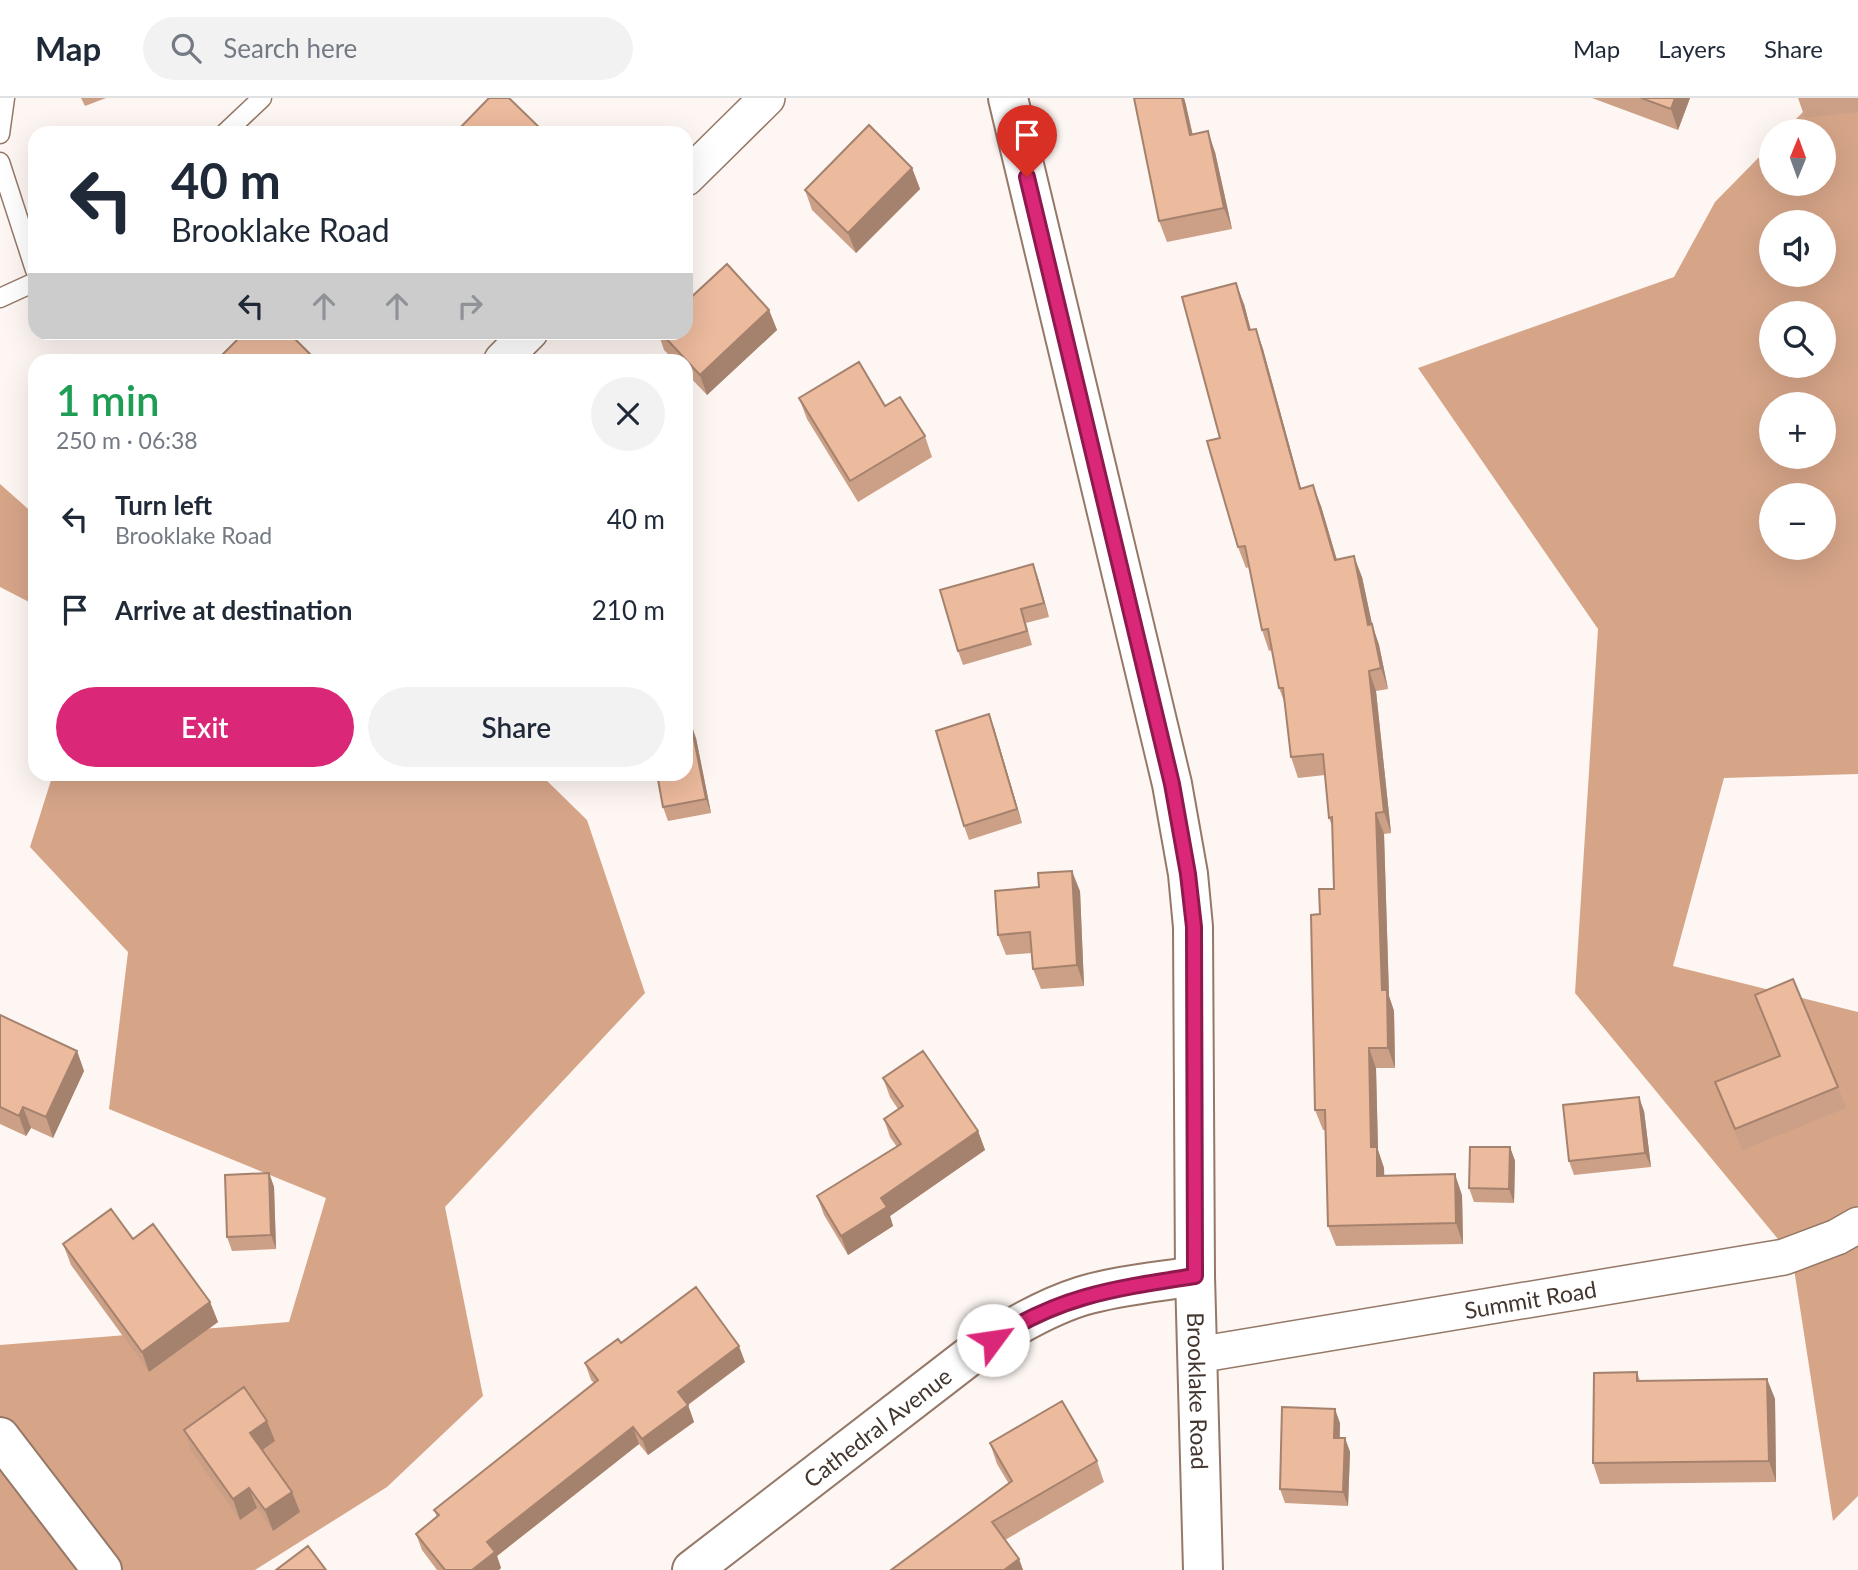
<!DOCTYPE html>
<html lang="en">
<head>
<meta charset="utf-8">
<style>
	:root { --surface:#fff; --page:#f2f2f3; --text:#1f2937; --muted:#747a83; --line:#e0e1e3; --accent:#db2777 }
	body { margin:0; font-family:Lato,sans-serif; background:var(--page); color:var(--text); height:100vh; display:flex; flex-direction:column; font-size:26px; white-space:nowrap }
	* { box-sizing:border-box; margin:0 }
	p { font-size:23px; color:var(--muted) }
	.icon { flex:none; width:38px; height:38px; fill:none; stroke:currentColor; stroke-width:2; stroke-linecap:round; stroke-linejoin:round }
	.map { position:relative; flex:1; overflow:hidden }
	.side { position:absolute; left:28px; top:256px; width:665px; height:427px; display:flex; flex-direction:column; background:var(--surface); border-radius:21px; box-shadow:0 7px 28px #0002 }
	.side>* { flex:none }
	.banner { position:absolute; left:28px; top:28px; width:665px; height:214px; border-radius:21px; box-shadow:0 7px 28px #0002; background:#fff; color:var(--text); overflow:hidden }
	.needle { width:46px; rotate:1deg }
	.fabs { position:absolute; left:1759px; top:21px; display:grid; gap:14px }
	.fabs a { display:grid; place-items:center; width:77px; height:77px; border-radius:50%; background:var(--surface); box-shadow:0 7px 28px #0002; font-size:35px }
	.pin { position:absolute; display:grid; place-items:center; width:60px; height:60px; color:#fff; margin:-72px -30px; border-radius:50% 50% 50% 0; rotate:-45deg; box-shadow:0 0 7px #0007 }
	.pin .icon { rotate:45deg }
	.me { position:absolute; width:77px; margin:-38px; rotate:59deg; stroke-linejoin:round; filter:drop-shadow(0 0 5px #0008) }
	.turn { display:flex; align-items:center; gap:24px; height:147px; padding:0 28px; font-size:32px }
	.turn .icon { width:91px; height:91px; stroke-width:2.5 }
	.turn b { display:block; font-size:49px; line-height:60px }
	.lanes { display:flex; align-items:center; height:66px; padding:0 28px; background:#0003; justify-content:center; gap:35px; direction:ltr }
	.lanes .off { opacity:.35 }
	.round { display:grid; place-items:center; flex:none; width:74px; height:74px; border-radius:37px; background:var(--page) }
	.summary { display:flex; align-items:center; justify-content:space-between; height:119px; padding:0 28px }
	h1 { font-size:42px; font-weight:600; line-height:52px; color:#1e9e55 }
	.button { display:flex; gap:14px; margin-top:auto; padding:14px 28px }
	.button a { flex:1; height:80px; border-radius:42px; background:var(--accent); color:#fff; font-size:28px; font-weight:600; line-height:80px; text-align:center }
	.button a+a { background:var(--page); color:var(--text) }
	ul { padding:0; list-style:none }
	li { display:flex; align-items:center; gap:21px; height:91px; padding:0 28px }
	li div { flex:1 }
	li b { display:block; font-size:26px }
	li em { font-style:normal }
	header { display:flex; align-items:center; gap:42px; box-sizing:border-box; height:98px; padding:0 35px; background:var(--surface); border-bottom:2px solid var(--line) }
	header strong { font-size:33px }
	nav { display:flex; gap:38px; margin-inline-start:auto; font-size:24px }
	.search { width:490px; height:63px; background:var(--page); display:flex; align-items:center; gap:18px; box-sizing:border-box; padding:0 24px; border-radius:38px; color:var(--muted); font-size:26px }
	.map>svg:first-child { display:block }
	.forest { fill:#d6a588; fill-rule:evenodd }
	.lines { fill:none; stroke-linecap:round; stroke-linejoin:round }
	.service-casing { stroke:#957867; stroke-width:21 }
	.minor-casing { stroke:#957867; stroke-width:38 }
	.tertiary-casing { stroke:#957867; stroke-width:42 }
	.service { stroke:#fff; stroke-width:18 }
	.minor { stroke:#fff; stroke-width:35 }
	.tertiary { stroke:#fff; stroke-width:38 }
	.wall { fill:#cba087 }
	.shaded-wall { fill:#a5826e }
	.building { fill:#ecba9d; stroke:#a5826e; stroke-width:2 }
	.route-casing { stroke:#8e194d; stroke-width:18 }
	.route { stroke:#db2777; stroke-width:12 }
	.labels { text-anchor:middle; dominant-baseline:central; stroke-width:5; stroke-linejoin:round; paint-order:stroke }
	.street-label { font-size:23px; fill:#43362f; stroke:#fff }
</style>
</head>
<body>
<header>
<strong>Map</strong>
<div class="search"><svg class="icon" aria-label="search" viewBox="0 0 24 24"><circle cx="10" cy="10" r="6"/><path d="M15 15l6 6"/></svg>Search here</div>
<nav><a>Map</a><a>Layers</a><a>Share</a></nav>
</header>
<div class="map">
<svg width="1858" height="1472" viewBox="0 0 1858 1472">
	<rect width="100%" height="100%" fill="#fdf6f2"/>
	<path class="forest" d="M1817 0H1858V676L1724 680 1673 868 1858 914V1398L1833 1423 1792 1158 1575 895 1598 531 1418 270 1674 179 1715 104 1771 47V86H1824V33H1784ZM1771 124H1824V177H1771ZM1771 215H1824V268H1771ZM1771 306H1824V359H1771ZM1771 397H1824V450H1771Z
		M0 386 35 417V507L0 489Z
		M53 676H540L587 722 645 895 445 1109 483 1298 387 1389 255 1472H0V1247L289 1224 326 1100 109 1011 128 854 30 749Z"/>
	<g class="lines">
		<g class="service-casing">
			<path id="service" d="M225 35 262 0
				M0 36 5 0
				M0 64 35 172
				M0 200 35 184"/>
		</g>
		<g class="minor-casing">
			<g id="minor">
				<path d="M686 80 767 0"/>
				<path d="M502 262 530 234"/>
				<path id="s1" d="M1197 1257 1784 1159 1837 1139 1858 1127"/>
			</g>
		</g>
		<g class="tertiary-casing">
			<g id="tertiary">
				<path id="s2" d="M1008 0 1172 686 1188 776 1193 829 1195 1178 1203 1472"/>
				<path d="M0 1339 102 1472"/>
				<path id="s3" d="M692 1472 976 1253C1009 1231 1044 1210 1082 1198 1119 1187 1158 1184 1195 1178"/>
			</g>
		</g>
		<use href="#service" class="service"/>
		<use href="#minor" class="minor"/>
		<use href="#tertiary" class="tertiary"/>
	</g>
	<path class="wall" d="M81 0H106L85 8Z
		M1134 0H1184L1193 37 1215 54 1232 131 1167 144 1159 123Z
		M1592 0H1690L1678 32Z
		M1798 0H1858V14L1805 20Z
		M912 70 920 91 856 155 812 112 805 92Z
		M1244 206 1251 232 1256 231 1263 251 1301 391 1321 408 1337 462 1362 479 1372 526 1379 547 1388 591 1376 593 1391 735 1384 736 1389 898 1394 913 1395 970H1376L1378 1052 1384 1070V1078L1462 1097 1463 1146 1336 1148 1328 1128 1326 1032H1323L1315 1012 1320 816 1334 791 1332 728 1329 720 1325 677 1298 680 1291 659 1285 606 1279 590 1272 552 1269 553 1262 532 1249 469 1246 470 1238 449 1220 340Z
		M769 212 777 232 707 297 686 275V262H674L664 252 658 234H686Z
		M799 300 885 308 925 338 932 359 858 404 807 321Z
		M1033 466 1049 519 1026 525 1032 547 963 567 958 553Z
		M994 630 1022 725 969 742 964 728Z
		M696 640 711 715 668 723 663 709Z
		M1039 789 1080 793 1084 888 1041 891 1033 871 1032 855 1006 857 998 837Z
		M1755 897 1838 989 1846 1010 1742 1052 1715 984 1779 958Z
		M0 917 77 953 84 973 53 1040 31 1030 26 1038 0 1026Z
		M883 980 978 1033 985 1052 890 1118 893 1128 848 1157 824 1117 817 1098 897 1049 890 1039 884 1021 898 1011 890 999Z
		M1644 1013 1651 1069 1574 1077 1569 1063Z
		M1510 1049 1515 1063 1514 1105 1474 1104 1469 1090Z
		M269 1075 274 1089 276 1151 232 1153 227 1139Z
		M133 1141 210 1204 218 1224 149 1274 71 1167 63 1146Z
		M621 1245 745 1264 688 1307 694 1324 648 1357 639 1346 497 1458 501 1470 499 1472H437L422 1452 416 1436 437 1419 434 1412 594 1285 591 1282 585 1265Z
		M1637 1274 1640 1283 1767 1281 1775 1301 1776 1384 1600 1386 1593 1365Z
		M1340 1325V1340H1345L1350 1354 1348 1408 1285 1405 1280 1391Z
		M184 1332 275 1343 263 1352 292 1394 300 1414 273 1433 257 1410 240 1422 191 1353Z
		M990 1345 1097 1363 1104 1384 1005 1442 1019 1461 1023 1472H891L1009 1386 997 1366Z"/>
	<path class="shaded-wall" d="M1182 0H1184L1186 7 1197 58 1190 37Z
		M1675 0H1690L1678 32 1671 11Z
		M1208 33 1215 54 1232 131 1224 110Z
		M912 70 920 91 856 155 848 135Z
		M1236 185 1244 206 1256 253 1249 232Z
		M769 212 777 232 707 297 700 277Z
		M1256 231 1263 251 1307 412 1300 391Z
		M686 366 690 378 686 382Z
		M1313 387 1321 408 1343 483 1335 462Z
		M1354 458 1362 479 1372 526 1379 547 1388 591 1381 570 1368 527Z
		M1033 466 1038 480 1049 519 1044 505Z
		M1369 573 1376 593 1391 735 1384 714Z
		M989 616 994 630 1022 725 1017 711Z
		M691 626 696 640 711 715 706 701Z
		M1376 715 1384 736 1389 898 1394 913 1395 970 1388 950 1382 892Z
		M1072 773 1080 793 1084 888 1077 867Z
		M1369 950 1376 970 1378 1052 1384 1070 1385 1099 1377 1078 1371 1049Z
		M77 953 84 973 53 1040 46 1019Z
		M1639 999 1644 1013 1651 1069 1645 1055Z
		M23 1009 31 1030 26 1038 19 1018Z
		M978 1033 985 1052 890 1118 893 1128 848 1157 841 1138 881 1100Z
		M1510 1049 1515 1063 1514 1105 1509 1091Z
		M269 1075 274 1089 276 1151 271 1137Z
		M1455 1076 1462 1097 1463 1146 1456 1125Z
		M210 1204 218 1224 149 1274 142 1254Z
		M739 1248 745 1264 686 1308 688 1307 694 1324 648 1357 642 1341 678 1294Z
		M1767 1281 1775 1301 1776 1384 1769 1363Z
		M1335 1311 1340 1325 1339 1354 1334 1340Z
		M267 1323 275 1343 258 1355 250 1335Z
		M633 1329 639 1346 497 1458 501 1470 499 1472H472L487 1444Z
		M1345 1340 1350 1354 1348 1408 1343 1394Z
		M249 1390 257 1410 240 1422 233 1401Z
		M292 1394 300 1414 273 1433 265 1412Z
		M1019 1461 1023 1472H1004Z"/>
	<path class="building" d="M489 0H509L545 35H455Z
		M1134 0H1182L1190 37 1208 33 1224 110 1159 123Z
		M1641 0H1675L1671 11Z
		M869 27 912 70 848 135 805 92Z
		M727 166 769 212 700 277 660 234H686V204Z
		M1236 185 1249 232 1256 231 1300 391 1313 387 1335 462 1354 458 1368 527 1372 526 1381 570 1369 573 1384 714 1376 715 1382 892H1387L1388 950H1369L1371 1049H1377V1078L1455 1076 1456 1125 1328 1128 1325 1012H1315L1311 817 1320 816 1319 791H1334L1332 719 1329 720 1323 656 1291 659 1283 590H1279L1268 531 1262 532 1245 448 1238 449 1207 343 1220 340 1182 199Z
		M245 234H288L316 262H217Z
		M859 264 885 308 900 299 925 338 850 383 799 300Z
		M1033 466 1044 505 1021 511 1027 533 958 553 940 492Z
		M989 616 1017 711 964 728 936 633Z
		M691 626 706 701 663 709 657 676H686V627Z
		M1072 773 1077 867 1033 871 1030 834 998 837 995 793 1039 789 1038 775Z
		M1793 881 1838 989 1735 1031 1715 984 1780 958 1755 897Z
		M0 917 77 953 46 1019 23 1009 19 1018 0 1009Z
		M923 953 978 1033 881 1100 887 1109 841 1138 817 1098 901 1046 884 1021 903 1008 883 980Z
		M1639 999 1645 1055 1569 1063 1563 1007Z
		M1470 1049H1510L1509 1091 1469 1090Z
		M269 1075 271 1137 227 1139 225 1077Z
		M111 1111 133 1141 153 1126 210 1204 142 1254 63 1146Z
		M696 1189 739 1248 678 1294 688 1307 642 1341 633 1329 487 1444 495 1454 472 1472H445L416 1436 439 1417 434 1412 598 1282 585 1265 618 1241 621 1245Z
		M1637 1274V1283L1767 1281 1769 1363 1593 1365 1594 1275Z
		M244 1289 267 1323 250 1335 292 1394 265 1412 249 1390 233 1401 184 1332Z
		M1062 1303 1097 1363 992 1424 1019 1461 1004 1472H891L1012 1383 990 1345Z
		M1282 1309 1335 1311 1334 1340H1345L1343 1394 1280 1391Z
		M308 1448 326 1472H276Z"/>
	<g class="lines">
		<g class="route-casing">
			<path id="route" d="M993 1242C1060 1197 1118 1190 1195 1178L1194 829 1188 776 1172 686 1027 79"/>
		</g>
		<use href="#route" class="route"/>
	</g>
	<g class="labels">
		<g class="street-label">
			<text stroke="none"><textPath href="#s1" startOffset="338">Summit Road</textPath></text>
			<text stroke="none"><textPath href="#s2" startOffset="1314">Brooklake Road</textPath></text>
			<text stroke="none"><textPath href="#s3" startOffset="234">Cathedral Avenue</textPath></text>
		</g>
	</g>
</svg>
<div class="fabs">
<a><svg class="needle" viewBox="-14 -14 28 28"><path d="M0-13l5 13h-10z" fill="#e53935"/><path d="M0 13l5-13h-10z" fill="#747a83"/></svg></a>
<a><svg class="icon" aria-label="sound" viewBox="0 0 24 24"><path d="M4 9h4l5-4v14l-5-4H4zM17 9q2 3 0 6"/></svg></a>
<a><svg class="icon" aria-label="search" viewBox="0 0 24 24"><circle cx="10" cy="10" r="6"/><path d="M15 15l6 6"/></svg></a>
<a>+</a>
<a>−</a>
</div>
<div class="pin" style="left:1027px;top:79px;background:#d93025"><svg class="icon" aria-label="arrive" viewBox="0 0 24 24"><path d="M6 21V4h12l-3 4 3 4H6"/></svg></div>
<svg class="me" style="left:993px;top:1242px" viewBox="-20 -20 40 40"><circle r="19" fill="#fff"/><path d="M0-13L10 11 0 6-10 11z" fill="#db2777"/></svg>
<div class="banner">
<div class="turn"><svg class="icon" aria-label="left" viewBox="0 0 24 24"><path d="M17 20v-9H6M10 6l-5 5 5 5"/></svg><div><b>40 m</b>Brooklake Road</div></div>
<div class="lanes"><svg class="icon" aria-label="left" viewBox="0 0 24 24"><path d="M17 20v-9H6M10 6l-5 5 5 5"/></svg><svg class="icon off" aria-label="ahead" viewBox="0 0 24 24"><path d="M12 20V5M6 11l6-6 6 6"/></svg><svg class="icon off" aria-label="ahead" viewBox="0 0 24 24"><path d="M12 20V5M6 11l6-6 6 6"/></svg><svg class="icon off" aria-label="right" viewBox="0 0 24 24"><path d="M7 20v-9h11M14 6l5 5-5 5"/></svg></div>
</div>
<section class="side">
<div class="summary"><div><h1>1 min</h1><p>250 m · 06:38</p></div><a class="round"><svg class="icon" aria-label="close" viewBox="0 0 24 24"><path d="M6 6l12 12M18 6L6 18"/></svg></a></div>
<ul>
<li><svg class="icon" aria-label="left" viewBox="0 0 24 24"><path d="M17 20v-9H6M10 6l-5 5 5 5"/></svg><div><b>Turn left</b><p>Brooklake Road</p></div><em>40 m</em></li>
<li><svg class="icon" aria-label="arrive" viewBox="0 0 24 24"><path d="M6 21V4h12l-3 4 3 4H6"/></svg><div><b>Arrive at destination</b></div><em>210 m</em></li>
</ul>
<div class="button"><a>Exit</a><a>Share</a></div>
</section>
</div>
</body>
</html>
